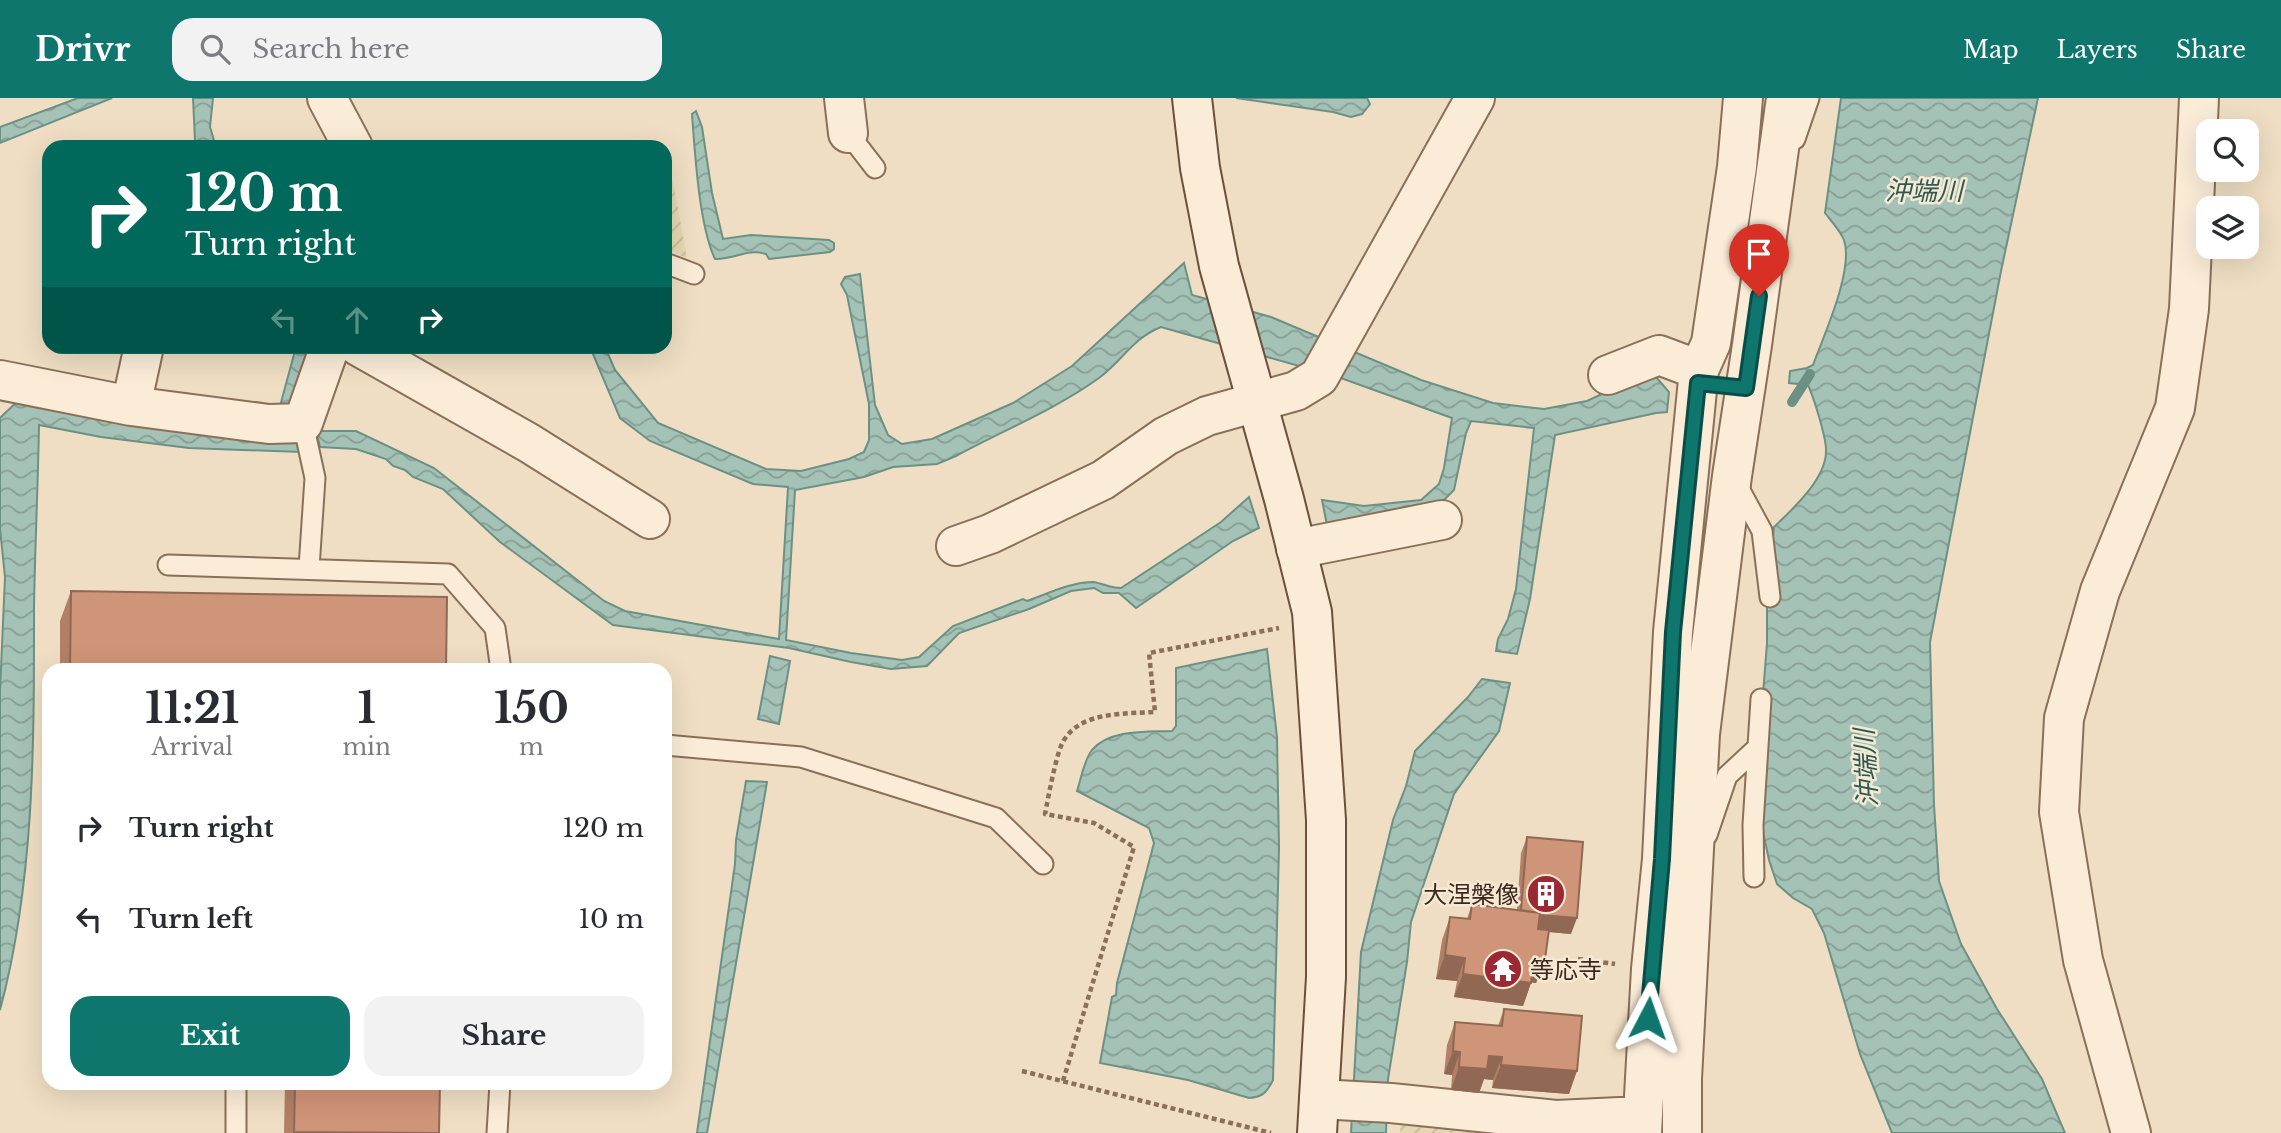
<!DOCTYPE html>
<html lang="en">
<head>
<meta charset="utf-8">
<style>
	:root { --surface:#fff; --page:#f2f2f3; --text:#2b2b33; --muted:#7c7c81; --accent:#0f766e }
	body { margin:0; font-family:"Libre Baskerville","Noto Sans JP",serif; background:var(--page); color:var(--text); height:100vh; display:flex; flex-direction:column; font-size:26px; white-space:nowrap }
	* { box-sizing:border-box; margin:0 }
	p { font-size:23px; color:var(--muted) }
	.icon { flex:none; width:38px; height:38px; fill:none; stroke:currentColor; stroke-width:2; stroke-linecap:round; stroke-linejoin:round }
	.map { position:relative; flex:1; overflow:hidden }
	.side { position:absolute; left:42px; top:565px; width:630px; height:427px; display:flex; flex-direction:column; background:var(--surface); border-radius:21px; box-shadow:0 7px 28px #0002 }
	.side>* { flex:none }
	.hud { position:absolute; left:42px; top:42px; width:630px; height:214px; border-radius:21px; box-shadow:0 7px 28px #0002; background:#00695c; color:#fff; overflow:hidden }
	.tools { position:absolute; left:2196px; top:21px; display:grid; gap:14px }
	.tools a { display:grid; place-items:center; width:63px; height:63px; border-radius:14px; background:var(--surface); box-shadow:0 7px 28px #0002; font-size:35px }
	.pin { position:absolute; display:grid; place-items:center; width:60px; height:60px; color:#fff; margin:-72px -30px; border-radius:50% 50% 50% 0; rotate:-45deg; box-shadow:0 0 7px #0007 }
	.pin .icon { rotate:45deg }
	.me { position:absolute; width:77px; margin:-38px; rotate:4deg; stroke-linejoin:round; filter:drop-shadow(0 0 5px #0008) }
	.turn { display:flex; align-items:center; gap:24px; height:147px; padding:0 28px; font-size:32px }
	.turn .icon { width:91px; height:91px; stroke-width:2.5 }
	.turn b { display:block; font-size:49px; line-height:60px }
	.lanes { display:flex; align-items:center; height:66px; padding:0 28px; background:#0003; justify-content:center; gap:35px; direction:ltr }
	.lanes .off { opacity:.35 }
	.eta { display:flex; justify-content:space-evenly; align-items:center; height:119px; text-align:center }
	.eta b { font-size:42px; font-weight:800; line-height:49px }
	.primary-button { display:flex; gap:14px; margin-top:auto; padding:14px 28px }
	.primary-button a { flex:1; height:80px; border-radius:21px; background:var(--accent); color:#fff; font-size:28px; font-weight:800; line-height:80px; text-align:center }
	.primary-button a+a { background:var(--page); color:var(--text) }
	ul { padding:0; list-style:none }
	li { display:flex; align-items:center; gap:21px; height:91px; padding:0 28px }
	li div { flex:1 }
	li b { display:block; font-size:26px }
	li em { font-style:normal }
	header { display:flex; align-items:center; gap:42px; box-sizing:border-box; height:98px; padding:0 35px; background:var(--accent); color:#fff }
	header strong { font-size:33px }
	nav { display:flex; gap:38px; margin-inline-start:auto; font-size:24px }
	.search { width:490px; height:63px; background:var(--page); display:flex; align-items:center; gap:18px; box-sizing:border-box; padding:0 24px; border-radius:21px; color:var(--muted); font-size:26px }
	.map>svg:first-child { display:block }
	.farmland { fill:url(#farmland-furrows) }
	.water { fill:url(#water-waves); stroke:#6c9184; stroke-width:2 }
	.lines { fill:none; stroke-linecap:round; stroke-linejoin:round }
	.stream { stroke:#6c9184; stroke-width:10 }
	.lane-casing { stroke:#8a6f59; stroke-width:23 }
	.street-casing { stroke:#8a6f59; stroke-width:42 }
	.secondary-casing { stroke:#6c503c; stroke-width:42 }
	.path { stroke:#8a6f59; stroke-width:4.5; stroke-dasharray:5 3.5; stroke-linecap:butt }
	.lane { stroke:#faecd7; stroke-width:19 }
	.street { stroke:#faecd7; stroke-width:38 }
	.secondary { stroke:#faecd7; stroke-width:38 }
	.wall { fill:#b28067 }
	.shaded-wall { fill:#916854 }
	.building { fill:#cf9578; stroke:#916854; stroke-width:2 }
	.route-casing { stroke:#0a4d48; stroke-width:18 }
	.route { stroke:#0f766e; stroke-width:12 }
	.labels { text-anchor:middle; dominant-baseline:central; stroke-width:5; stroke-linejoin:round; paint-order:stroke }
	.poi-label { font-size:24px; fill:#3a291e; stroke:#f6e9d3; text-anchor:end }
	.water-label { font-size:26px; font-style:italic; fill:#2d5a53; stroke:#f6e9d3 }
</style>
</head>
<body>
<header>
<strong>Drivr</strong>
<div class="search"><svg class="icon" aria-label="search" viewBox="0 0 24 24"><circle cx="10" cy="10" r="6"/><path d="M15 15l6 6"/></svg>Search here</div>
<nav><a>Map</a><a>Layers</a><a>Share</a></nav>
</header>
<div class="map">
<svg width="2281" height="1035" viewBox="0 0 2281 1035">
	<defs>
		<pattern id="farmland-furrows" width="10" height="10" patternUnits="userSpaceOnUse" patternTransform="scale(1.75)"><rect width="10" height="10" fill="#e5d8b0"/><path d="M-1 1l2-2M0 10L10 0M9 11l2-2" fill="none" stroke="#c5b997"/></pattern>
		<pattern id="water-waves" width="16" height="10" patternUnits="userSpaceOnUse" patternTransform="scale(1.75)"><rect width="16" height="10" fill="#a5c2b7"/><path d="M0 5q4-4 8 0t8 0" fill="none" stroke="#879e94"/></pattern>
	</defs>
	<rect width="100%" height="100%" fill="#efdec3"/>
	<path class="farmland" d="M665 81 673 83 687 160 665 151Z
		M1401 1016 1532 1035H1400Z"/>
	<path class="water" d="M78 0H112L0 45V29Z
		M193 0H213L210 29 216 49H197L195 42Z
		M1236 0H1367L1370 6 1362 16 1351 19 1333 14Z
		M1841 0H2038L2001 173 1930 544 1934 707 1939 783 1961 846 1997 911 2042 981 2065 1035H1892L1860 956 1824 835 1812 811 1793 800 1777 786 1769 762 1759 715 1758 660 1767 545V493L1774 429C1793 411 1827 380 1826 352 1826 339 1814 300 1808 287L1789 285 1790 273 1807 270 1813 267C1824 237 1854 172 1844 142 1840 132 1831 123 1825 115Z
		M696 13 702 29 712 95 723 141 751 137 829 142 834 145V151L830 154 769 161 766 156C747 150 734 162 715 161 699 127 695 56 692 16Z
		M1184 165 1192 197 1271 219 1421 282 1493 305 1544 311 1587 303 1651 273 1669 294 1667 314 1656 315 1555 337 1530 501 1517 556 1496 553 1498 541 1508 521 1516 491 1534 330 1471 323 1466 335 1454 392 1438 408 1327 427 1322 402 1364 408 1421 402 1439 386 1444 370 1452 320 1338 279 1161 229C1133 240 1122 263 1099 280 1056 311 1002 333 956 358L937 366 893 369 864 379 795 392 786 542 851 555 902 562 919 559 953 528 1023 501 1027 503C1047 496 1071 484 1093 484 1102 485 1110 490 1121 490L1221 424 1249 399 1259 430 1233 443 1136 510 1119 495H1103L1094 490 1071 493 1029 511 959 535 927 568 891 571 851 564 789 550 613 527 500 444 443 391 413 379 405 372 393 368 386 361 356 351 320 349 316 333H356L434 370 604 503 625 513 779 541 788 389 753 386 650 343 620 320 590 249H605L615 272 658 325 766 371 801 373 849 361 864 354 869 342V306L847 197 841 186 845 179 860 176 875 307 888 337 902 346 932 341 1013 305 1072 268Z
		M296 249H316L301 354 189 350 101 339 39 327C38 387 35 448 34 509 34 643 35 781 0 912V593L5 479 0 431V320L24 297 280 308Z
		M1267 551 1277 639 1279 750 1273 982C1267 994 1263 999 1249 1000L1188 982 1100 965 1112 899 1116 897 1117 885 1154 745 1149 730 1077 693C1081 681 1084 662 1092 652 1110 631 1147 634 1172 633L1176 628V570Z
		M770 558 790 563 779 626 758 621Z
		M1482 581 1510 585 1499 633 1454 696 1411 824 1407 864 1388 981 1386 1035H1351L1361 854 1393 722 1406 688 1415 653 1468 599Z
		M746 683 767 684 707 1035H697L735 766 736 742Z"/>
	<g class="lines">
		<path class="stream" d="M1792 304 1810 276"/>
		<g class="lane-casing">
			<path id="lane" d="M848 35 875 70
				M1795 41 1809 0
				M665 165 694 176
				M303 325 315 380 309 470
				M1736 385 1762 433 1770 499
				M168 467 448 476 495 530 501 572
				M665 647 801 659 996 720 1043 766
				M1707 737 1727 678 1756 651
				M1754 779 1753 727 1761 601
				M236 1035V985
				M497 1035 500 985"/>
		</g>
		<g class="street-casing">
			<path id="street" d="M327 0 353 49
				M844 0 848 35
				M358 248 529 345 650 421
				M1608 277 1659 257 1699 272
				M0 282 131 308 269 326 303 325 330 248
				M131 308 144 248
				M956 448 990 436 1103 382 1166 338 1207 318 1296 293 1319 279 1475 0
				M1296 451 1442 422
				M1319 1001 1391 1005 1556 1022 1641 1018
				M1642 1035 1651 871 1662 761 1673 534 1699 272 1711 245 1737 69 1743 0
				M1682 1035V981L1700 636 1732 378 1752 247 1786 0
				M2131 1035 2083 862 2059 714 2064 620 2100 493 2175 310 2189 211 2199 0"/>
		</g>
		<g class="secondary-casing">
			<path id="secondary" d="M1192 0 1200 70 1219 168 1284 401 1312 514 1326 722V879L1317 1035"/>
		</g>
		<path class="path" d="M1578 861 1615 866
			M1022 973 1271 1035
			M1063 983 1134 749 1094 725 1045 716C1048 701 1057 651 1064 642 1082 613 1125 616 1155 614L1149 555 1279 530"/>
		<use href="#lane" class="lane"/>
		<use href="#street" class="street"/>
		<use href="#secondary" class="secondary"/>
	</g>
	<path class="wall" d="M71 493 446 572H60V523Z
		M1527 739 1571 836 1549 834 1545 861 1536 885 1531 884 1523 908 1454 899 1457 883 1436 881 1442 842 1450 819 1467 821 1472 806 1517 812 1521 755Z
		M1504 911 1569 996 1492 990 1493 982 1484 981 1479 995 1451 992 1452 977 1444 976 1447 947 1455 924 1498 928Z
		M285 985H440L439 1035H284Z"/>
	<path class="shaded-wall" d="M1521 815 1577 820 1571 836 1515 831Z
		M1445 857 1465 860 1457 883 1436 881Z
		M1534 860 1545 861 1536 885 1526 884Z
		M1463 876 1531 885 1523 908 1454 899Z
		M1453 953 1460 954 1452 977 1444 976Z
		M1489 958 1502 959 1493 982 1484 981 1479 995 1451 992 1459 969Z
		M1501 967 1577 973 1569 996 1492 990Z"/>
	<path class="building" d="M71 493 447 499 446 572H70Z
		M1527 739 1583 744 1577 820 1540 817V815L1521 812Z
		M1472 806 1540 815 1538 831 1549 832 1545 861 1534 860 1531 885 1463 876 1465 860 1445 857 1450 819 1470 821Z
		M1504 911 1582 918 1577 973 1501 967 1502 959 1489 958 1487 971 1459 969 1460 954 1453 953 1455 924 1502 928Z
		M295 985H440L439 1035 294 1034Z"/>
	<g class="lines">
		<g class="route-casing">
			<path id="route" d="M1648 920 1662 761 1673 534 1698 285 1746 290 1759 198"/>
		</g>
		<use href="#route" class="route"/>
	</g>
	<defs>
		<g id="building-disc" transform="scale(2.0125)"><circle r="9.5" fill="#9b2832" stroke="#f6e9d3"/><path d="M-4-6H4V6H1V3H-1V6H-4ZM-2.5-4.3h1.7v1.8h-1.7ZM.8-4.3h1.7v1.8H.8ZM-2.5-1h1.7V.8h-1.7ZM.8-1h1.7V.8H.8Z" fill="#fff"/></g>
		<g id="temple-disc" transform="scale(2.0125)"><circle r="9.5" fill="#9b2832" stroke="#f6e9d3"/><path d="M0-6L5-2H3V0L6.5 2.5H4V6H1.5V3h-3V6H-4V2.5H-6.5L-3 0V-2H-5Z" fill="#fff"/></g>
	</defs>
	<g fill-rule="evenodd">
		<use href="#building-disc" x="1546" y="796"/>
		<use href="#temple-disc" x="1503" y="871"/>
	</g>
	<g class="labels">
		<g class="poi-label">
			<text x="1519" y="796">大涅槃像</text>
			<text x="1530" y="871" text-anchor="start">等応寺</text>
		</g>
		<g class="water-label">
			<text x="1924" y="93">沖端川</text>
			<text transform="translate(1866 670) rotate(-93)">沖端川</text>
		</g>
	</g>
</svg>
<div class="tools">
<a><svg class="icon" aria-label="search" viewBox="0 0 24 24"><circle cx="10" cy="10" r="6"/><path d="M15 15l6 6"/></svg></a>
<a><svg class="icon" aria-label="layers" viewBox="0 0 24 24"><path d="M12 4l9 5-9 5-9-5zM3 14l9 5 9-5"/></svg></a>
</div>
<div class="pin" style="left:1759px;top:198px;background:#d93025"><svg class="icon" aria-label="arrive" viewBox="0 0 24 24"><path d="M6 21V4h12l-3 4 3 4H6"/></svg></div>
<svg class="me" style="left:1648px;top:920px" viewBox="-20 -20 40 40"><path d="M0-17L14 15 0 8-14 15z" fill="#0f766e" stroke="#fff" stroke-width="4"/></svg>
<div class="hud">
<div class="turn"><svg class="icon" aria-label="right" viewBox="0 0 24 24"><path d="M7 20v-9h11M14 6l5 5-5 5"/></svg><div><b>120 m</b>Turn right</div></div>
<div class="lanes"><svg class="icon off" aria-label="left" viewBox="0 0 24 24"><path d="M17 20v-9H6M10 6l-5 5 5 5"/></svg><svg class="icon off" aria-label="ahead" viewBox="0 0 24 24"><path d="M12 20V5M6 11l6-6 6 6"/></svg><svg class="icon" aria-label="right" viewBox="0 0 24 24"><path d="M7 20v-9h11M14 6l5 5-5 5"/></svg></div>
</div>
<section class="side">
<div class="eta">
<div><b>11:21</b><p>Arrival</p></div>
<div><b>1</b><p>min</p></div>
<div><b>150</b><p>m</p></div>
</div>
<ul>
<li><svg class="icon" aria-label="right" viewBox="0 0 24 24"><path d="M7 20v-9h11M14 6l5 5-5 5"/></svg><div><b>Turn right</b></div><em>120 m</em></li>
<li><svg class="icon" aria-label="left" viewBox="0 0 24 24"><path d="M17 20v-9H6M10 6l-5 5 5 5"/></svg><div><b>Turn left</b></div><em>10 m</em></li>
</ul>
<div class="primary-button"><a>Exit</a><a>Share</a></div>
</section>
</div>
</body>
</html>
